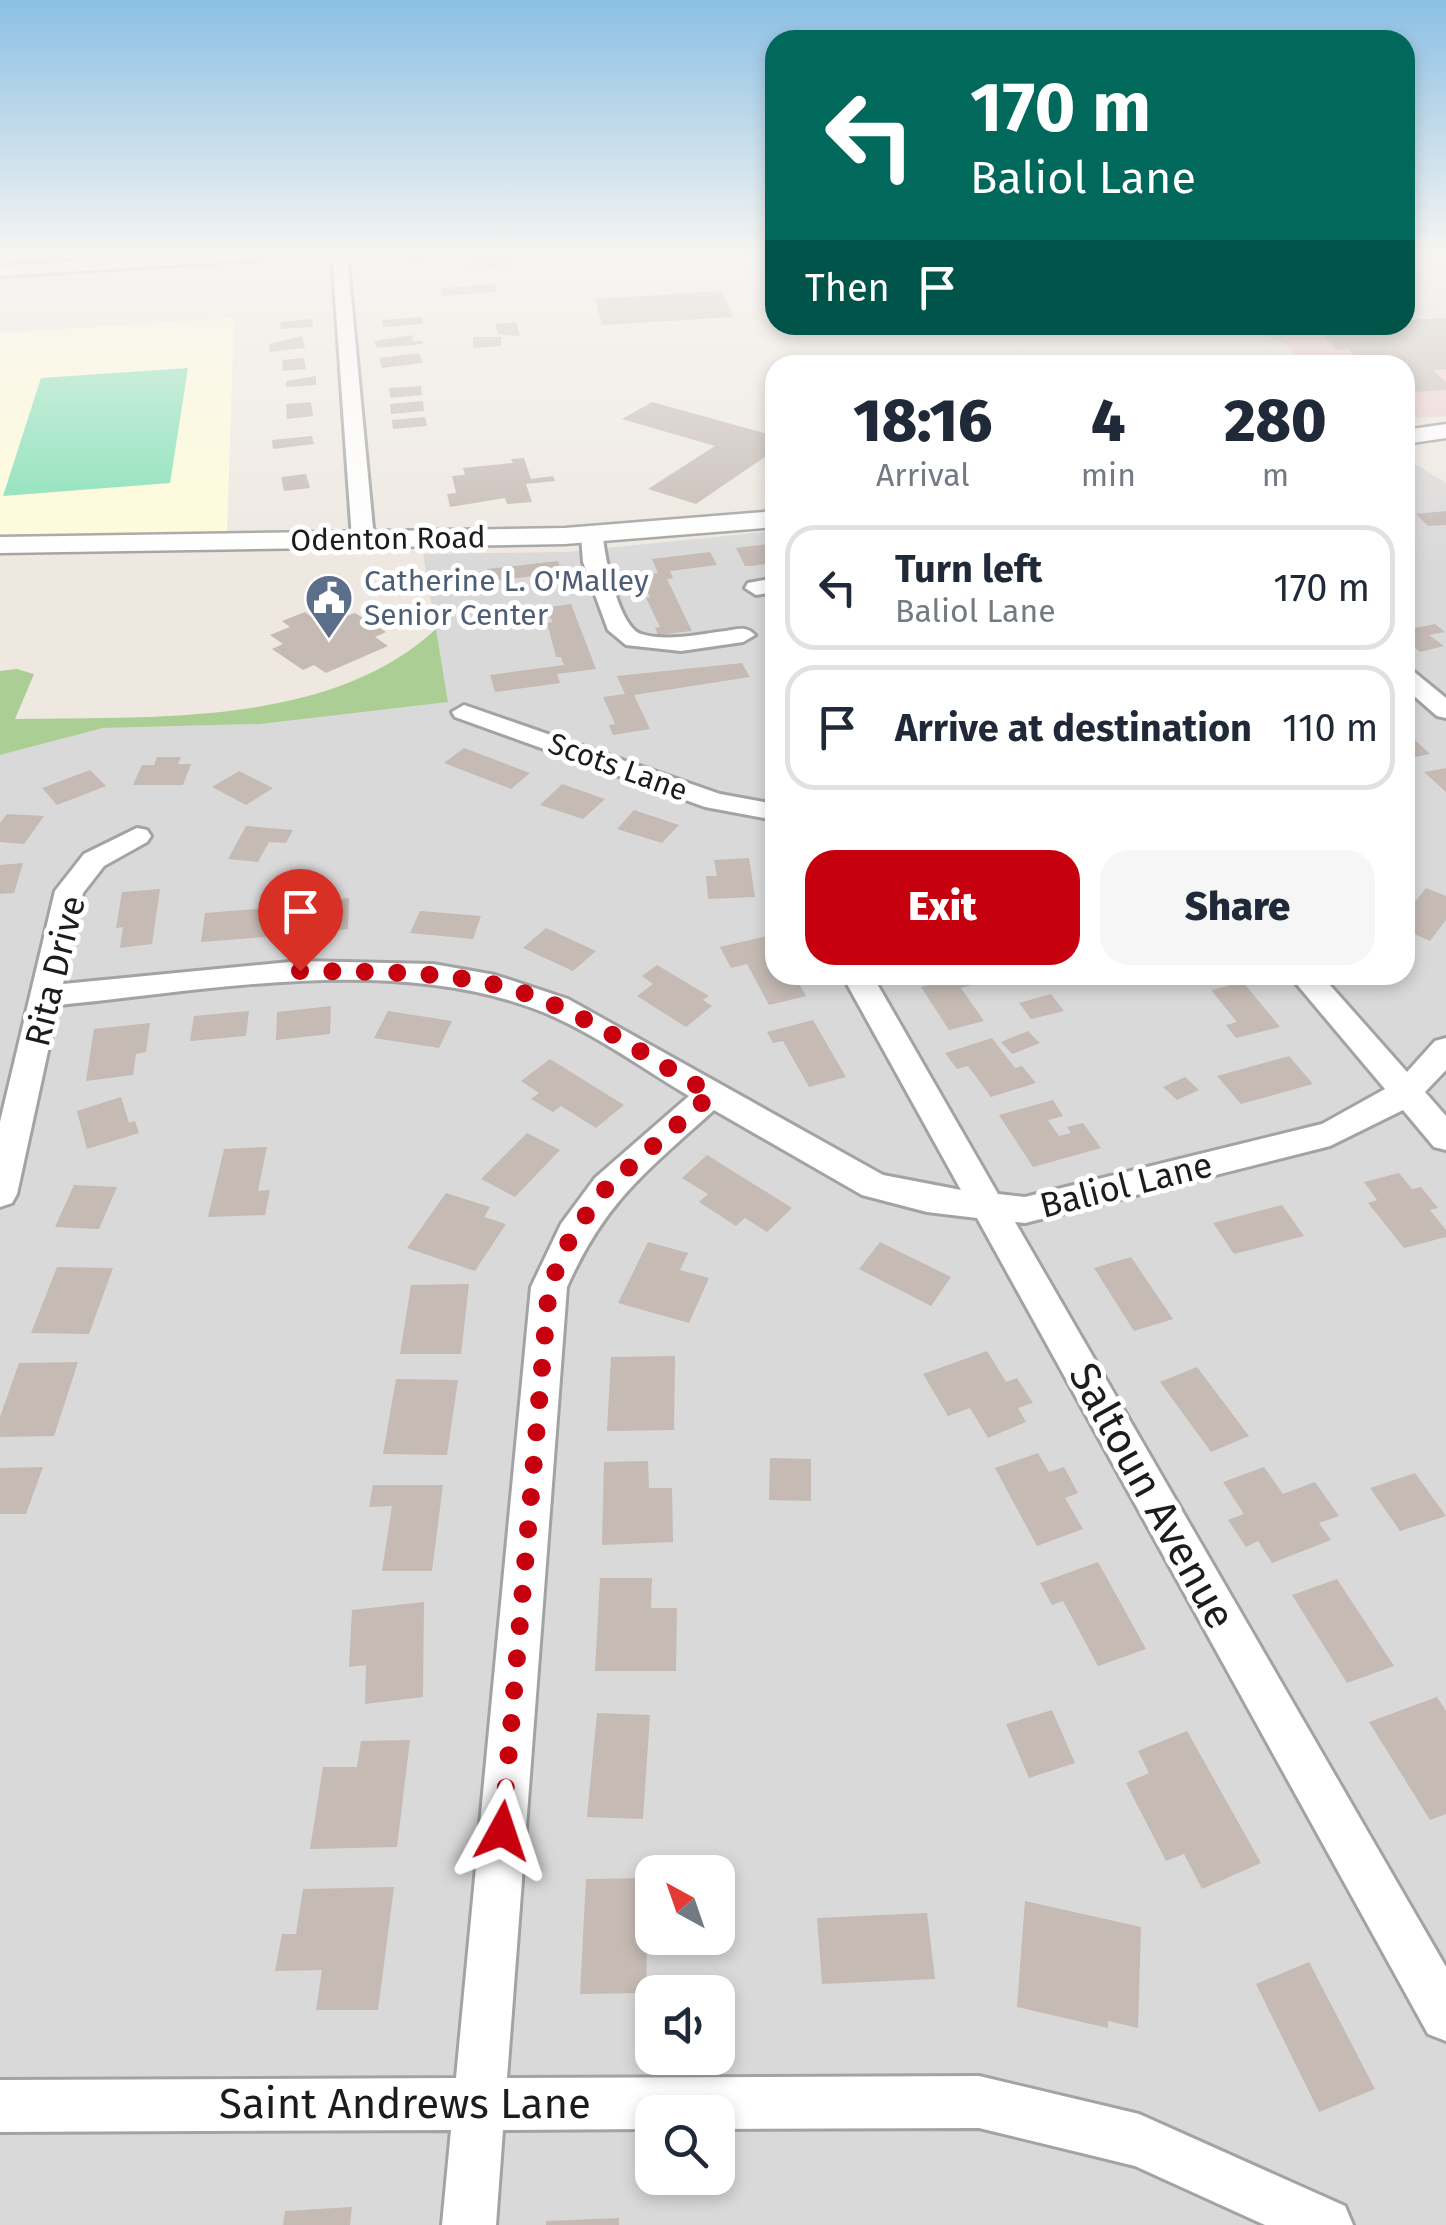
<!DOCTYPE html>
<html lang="en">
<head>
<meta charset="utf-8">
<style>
	:root { --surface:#fff; --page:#f6f6f7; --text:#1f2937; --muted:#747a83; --line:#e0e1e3; --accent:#c7000f }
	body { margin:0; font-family:"Fira Sans",sans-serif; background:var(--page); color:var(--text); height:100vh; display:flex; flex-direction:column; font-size:38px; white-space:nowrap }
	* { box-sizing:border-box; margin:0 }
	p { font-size:32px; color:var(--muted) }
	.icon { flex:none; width:55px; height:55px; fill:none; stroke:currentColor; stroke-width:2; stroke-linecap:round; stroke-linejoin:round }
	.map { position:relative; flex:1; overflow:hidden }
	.sheet { position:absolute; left:765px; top:355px; width:650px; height:630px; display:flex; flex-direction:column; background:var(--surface); border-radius:30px; box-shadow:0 5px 15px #0003 }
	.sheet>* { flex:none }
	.guide { position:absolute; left:765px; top:30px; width:650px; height:305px; border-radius:30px; box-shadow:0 5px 15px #0003; background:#00695c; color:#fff; overflow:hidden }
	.needle { width:65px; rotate:320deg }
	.controls { position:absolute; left:635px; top:1855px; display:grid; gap:20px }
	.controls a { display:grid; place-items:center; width:100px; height:100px; border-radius:20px; background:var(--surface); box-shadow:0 5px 15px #0003; font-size:50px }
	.pin { position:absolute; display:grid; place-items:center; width:85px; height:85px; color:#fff; margin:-102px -42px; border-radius:50% 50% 50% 0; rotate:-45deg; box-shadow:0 0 10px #0007 }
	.pin .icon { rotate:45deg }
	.me { position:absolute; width:110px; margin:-55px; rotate:5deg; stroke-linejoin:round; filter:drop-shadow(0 0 8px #0008) }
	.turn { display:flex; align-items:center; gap:35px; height:210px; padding:0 40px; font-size:45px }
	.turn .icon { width:130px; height:130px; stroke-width:2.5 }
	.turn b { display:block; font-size:70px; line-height:85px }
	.then { display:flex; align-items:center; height:95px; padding:0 40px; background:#0003; gap:20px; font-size:38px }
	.eta { display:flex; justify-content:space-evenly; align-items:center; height:170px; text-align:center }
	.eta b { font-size:60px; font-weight:800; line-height:70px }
	.cta { display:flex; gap:20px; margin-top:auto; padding:20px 40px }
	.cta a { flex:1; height:115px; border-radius:30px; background:var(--accent); color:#fff; font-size:40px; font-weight:800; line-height:115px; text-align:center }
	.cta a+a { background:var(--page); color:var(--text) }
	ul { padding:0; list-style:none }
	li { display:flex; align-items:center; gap:30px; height:125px; margin:0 20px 15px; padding:0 20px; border:5px solid var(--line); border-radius:30px }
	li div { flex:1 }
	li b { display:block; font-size:38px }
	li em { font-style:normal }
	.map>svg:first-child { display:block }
	.residential { fill:#dad9d9; fill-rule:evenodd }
	.commercial { fill:#efcfd0 }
	.education { fill:#fffcd8 }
	.forest { fill:#aace94 }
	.pitch { fill:#7cdfb2 }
	.parking { fill:#e0e0e0 }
	.building { fill:#c5bab4 }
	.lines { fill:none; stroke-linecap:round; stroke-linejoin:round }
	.minor-casing { stroke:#a3a3a3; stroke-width:6 }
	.tertiary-casing { stroke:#a3a3a3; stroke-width:5 }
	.minor { fill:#fff; fill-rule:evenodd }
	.tertiary { fill:#fff; fill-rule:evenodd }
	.route { stroke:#c7000f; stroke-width:18; stroke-dasharray:0 32.4 }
	.labels { text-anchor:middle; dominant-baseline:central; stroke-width:10; stroke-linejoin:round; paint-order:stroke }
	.far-street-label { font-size:30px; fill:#1c1c1c; stroke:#fff }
	.far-service-label { font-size:30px; fill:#4e5e75; stroke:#fff; text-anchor:start }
	.street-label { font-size:35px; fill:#1c1c1c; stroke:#fff }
	.near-street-label { font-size:42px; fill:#1c1c1c; stroke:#fff }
</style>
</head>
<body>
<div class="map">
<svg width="1446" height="2225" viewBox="0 0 1446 2225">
	<rect width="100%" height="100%" fill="#eee8e1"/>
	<path class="residential" d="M1405 458 1446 483V2225H0V755L103 728 260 724 448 701 423 554 567 552 775 531V975H1405ZM652 1872H718V1938H652ZM652 1992H718V2058H652ZM652 2112H718V2178H652Z"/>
	<path class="commercial" d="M1405 254H1446V416L1405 419V365H1303L1286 344 1240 325H1405Z"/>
	<path class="education" d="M234 318 227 534H0V333Z"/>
	<path class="forest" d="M436 629 448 702 260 724 103 728 0 755V671L17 669 34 674 15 719C151 716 329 728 436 629Z"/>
	<path class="pitch" d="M188 368 170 483 3 496 41 378Z"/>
	<path class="parking" d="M1405 254H1446V318L1405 320Z"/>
	<path class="building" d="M406 254H427L424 264 404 265Z
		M509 254 514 266 470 270 465 255Z
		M495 284 497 292 442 296 441 288Z
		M722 291 733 317 602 325 595 299Z
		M422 317 423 324 383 327 382 320Z
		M1446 318V369L1432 370 1446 382V390L1415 392 1405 382V365H1388L1378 355 1354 356 1348 349 1337 350 1312 325H1405V320Z
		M312 319 313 327 281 329 280 322Z
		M516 322 520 336 498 334 495 324Z
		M412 335 413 341H422L423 344 376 348 375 341Z
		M302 336 305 348 270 352 269 344Z
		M473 337H501V346L473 348Z
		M419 353 423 363 382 368 379 358Z
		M304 358 306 369 283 371 282 360Z
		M316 376V385L286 387V381Z
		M421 386 422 395 390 398 389 388Z
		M423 401 424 411 391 414 390 404Z
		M311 402 313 416 287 419 286 404Z
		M652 402 775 436V450L696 504 648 489 715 446 622 419Z
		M425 417 427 426 393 429 392 420Z
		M312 436 314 444 273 449 272 440Z
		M524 458 531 479 553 476 555 481 526 484 532 502 507 504 505 498 450 507 447 494 456 493 452 476 465 475 463 468 513 463 511 459Z
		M306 474 310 488 284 491 281 477Z
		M1446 511V525L1428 526 1416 514Z
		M775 543V562L752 566H745L736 548Z
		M710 552 717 565 670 571 673 578 667 579 692 631 658 635 655 628 660 627 646 598 650 597 639 575 658 573 652 559Z
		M558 561 562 573 490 581 487 569Z
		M571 604 596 669 557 674 560 683 495 692 490 675 564 665 561 657H556L547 623 553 622 543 608Z
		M329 610 341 618 355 613 386 632 375 637 388 646 326 673 314 665 303 670 272 649 283 644 270 635 290 627 282 621 305 612 312 617Z
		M1435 624 1445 632 1429 635 1444 646 1420 652 1405 640V630Z
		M742 663 750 677 634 695 650 729 613 735 609 725 615 724 603 697 625 694 617 676Z
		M1405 731 1430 754 1405 759Z
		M464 748 530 773 511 789 444 763Z
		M157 757H181L178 764H191L183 785H133L142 765H154Z
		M1446 768V792L1424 772Z
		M90 770 106 786 57 805 42 788Z
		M239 771 273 788 246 805 212 787Z
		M562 784 605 799 583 819 540 805Z
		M634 810 679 825 662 843 617 829Z
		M7 814 44 816 24 844 0 842V823Z
		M246 826 293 830 286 843 269 842 258 862 228 859Z
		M749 858 755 897 708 899 706 876H717L714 860Z
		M23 863 14 893 0 894V865Z
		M1426 888 1446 896V920L1430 941 1405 930V914Z
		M160 889 152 944 120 948 123 927 116 928 122 892Z
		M349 898 348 929 282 936 284 911 332 907V900Z
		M268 908 265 937 201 942 205 913Z
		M420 911 481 916 473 939 410 933Z
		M546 928 596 951 573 971 523 948Z
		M772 935 775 975H794L806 996 769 1005 747 964 731 968 720 947Z
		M657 965 709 996 703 1000 712 1006 686 1027 637 996 653 984 642 976Z
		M965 975 972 985 961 988 984 1021 949 1030 921 987Z
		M1243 982 1280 1027 1236 1038 1226 1025 1237 1022 1211 990Z
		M1051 994 1064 1011 1031 1019 1019 1003Z
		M331 1006 330 1034 276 1040 277 1012Z
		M249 1011 246 1036 190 1041 194 1016Z
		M388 1011 452 1021 439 1048 374 1038Z
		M813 1020 846 1077 809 1087 783 1041 773 1043 767 1032Z
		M150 1023 146 1052 136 1054 133 1075 86 1081 94 1029Z
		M1028 1031 1040 1043 1012 1054 1001 1042Z
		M992 1038 1015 1068 1022 1066 1036 1083 991 1097 968 1066 957 1069 945 1053Z
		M1289 1056 1313 1084 1241 1104 1217 1076Z
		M550 1059 624 1105 596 1128 561 1106 553 1112 531 1099 539 1093 521 1081Z
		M1185 1077 1199 1090 1177 1100 1163 1087Z
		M121 1097 129 1123 135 1121 139 1133 87 1149 77 1111Z
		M1053 1100 1063 1116 1048 1120 1059 1136 1071 1133 1067 1127 1083 1123 1101 1148 1033 1167 999 1115Z
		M527 1133 560 1150 515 1197 481 1179Z
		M267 1147 258 1191 270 1190 265 1215 208 1217 224 1149Z
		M707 1155 792 1208 767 1232 745 1218 736 1226 699 1202 708 1194 682 1178Z
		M1399 1173 1412 1189 1421 1187 1438 1208 1430 1210 1446 1230V1237L1404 1248 1368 1203 1377 1200 1364 1182Z
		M74 1185 117 1187 99 1229 55 1227Z
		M446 1193 490 1207 484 1217 506 1224 475 1271 407 1248Z
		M1282 1205 1304 1236 1234 1254 1213 1223Z
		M648 1242 688 1253 680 1270 709 1278 689 1323 618 1303Z
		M880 1242 951 1277 931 1306 859 1269Z
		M1131 1257 1173 1319 1134 1331 1094 1268Z
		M57 1267 113 1268 89 1334 31 1333Z
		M469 1284 461 1354H400L411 1285Z
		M987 1351 1006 1382 1017 1378 1033 1403 1018 1408 1026 1422 988 1438 970 1408 948 1416 923 1374Z
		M675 1356 674 1430 607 1431 611 1357Z
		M78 1362 54 1436 0 1437V1417L19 1363Z
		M1197 1367 1249 1436 1211 1452 1160 1382Z
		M396 1379 458 1380 447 1455 383 1454Z
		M1038 1453 1049 1472 1064 1467 1078 1493 1065 1498 1083 1529 1037 1546 995 1468Z
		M770 1458 811 1459V1501L769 1500Z
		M648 1461 649 1488H672L673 1542 602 1545 604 1462Z
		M43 1467 26 1514H0V1468Z
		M1264 1467 1283 1494 1315 1482 1339 1516 1319 1523 1331 1540 1272 1563 1258 1541 1246 1547 1228 1520 1244 1514 1223 1482Z
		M1415 1473 1446 1516 1400 1531 1370 1488Z
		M373 1485H443L432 1571H382L392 1506 369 1507Z
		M1098 1562 1146 1649 1098 1666 1063 1601 1052 1605 1040 1583Z
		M600 1578H652L651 1608H677L676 1671H595Z
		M1337 1579 1394 1666 1347 1683 1292 1595Z
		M424 1602 423 1697 365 1704 366 1665 349 1667 352 1610Z
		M1437 1697 1446 1711V1814L1430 1820 1369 1722Z
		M1052 1710 1075 1763 1029 1778 1006 1724Z
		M597 1713 650 1715 643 1819 587 1817Z
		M1187 1731 1261 1863 1202 1889 1184 1854 1166 1861 1126 1783 1149 1773 1138 1751Z
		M410 1740 397 1847 310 1849 323 1767H357L361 1741Z
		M648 1878 646 1993 580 1994 586 1879Z
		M394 1887 378 2010H316L322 1970 275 1971 282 1934H296L303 1889Z
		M1025 1901 1141 1927 1138 2028 1108 2021V2028L1017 2007Z
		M927 1913 935 1979 822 1984 817 1918Z
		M1309 1962 1375 2089 1319 2112 1256 1984Z
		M352 2207 350 2225H283L285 2211Z
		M619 2218V2225H546V2221Z"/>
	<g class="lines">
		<g class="minor-casing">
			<path id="minor" d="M202 254H278L270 259 0 276V266Z
				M332 254H347L374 539 363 545 352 539Z
				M592 529 603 535C604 556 619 627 641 634 667 642 700 634 726 631 738 629 746 626 755 635L743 642 681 651 626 645 608 630 583 562 581 535Z
				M775 578V592L756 595 745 588 748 583Z
				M1405 669 1413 671 1446 698V718L1437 716 1405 688Z
				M464 705 720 794 775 804V820L705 807 455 717 452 712Z
				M137 828 147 830 151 836 147 842 104 866 83 893 63 984 300 961 433 964 495 975 568 999 883 1175 961 1190 842 975H872L998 1194 1025 1197 1322 1124 1385 1089 1289 975H1321L1407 1072 1435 1041 1446 1038V1070L1425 1092 1446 1116V1150L1434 1147 1403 1110 1330 1146 1025 1223 1015 1222 1446 1967V2041L1428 2034 977 1218 927 1212 862 1195 714 1110C647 1171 605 1201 567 1287L507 2078 979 2076 1139 2114 1345 2206 1353 2225H1265L1135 2166 979 2128 718 2129V2112H652V2129L503 2130 496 2225H442L451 2130 0 2132V2080L456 2078 531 1287 561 1224 595 1178 689 1096C642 1068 594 1033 543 1012 396 953 212 990 58 1005L17 1194 12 1203 0 1207V1122L55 891 84 854Z"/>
		</g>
		<g class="tertiary-casing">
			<path id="tertiary" d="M1446 424V438L1405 444V430Z
				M775 511V527L565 544 0 553V537L565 528Z"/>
		</g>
		<use href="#minor" class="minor"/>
		<use href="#tertiary" class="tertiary"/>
	</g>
	<linearGradient id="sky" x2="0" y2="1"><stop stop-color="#8bc0e4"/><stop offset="0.45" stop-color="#f7f5f2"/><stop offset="1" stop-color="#f7f5f2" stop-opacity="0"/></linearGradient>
	<rect width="1446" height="565" fill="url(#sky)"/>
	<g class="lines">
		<path class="route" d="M300 971C364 972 429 970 492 984 570 1001 643 1055 712 1094L607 1187 572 1234 549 1287 502 1831"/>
	</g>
	<defs>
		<g id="civic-pin" transform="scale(2.5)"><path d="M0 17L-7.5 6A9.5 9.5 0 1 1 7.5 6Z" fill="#5c6f8a" stroke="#fff"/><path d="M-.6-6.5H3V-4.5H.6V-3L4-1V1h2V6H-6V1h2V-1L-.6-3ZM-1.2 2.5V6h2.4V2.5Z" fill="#fff"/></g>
	</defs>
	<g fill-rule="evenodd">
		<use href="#civic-pin" x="329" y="598"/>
	</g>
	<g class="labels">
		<g class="far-street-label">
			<text transform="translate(388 539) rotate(-1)">Odenton Road</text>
			<text transform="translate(618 767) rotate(20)">Scots Lane</text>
		</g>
		<g class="far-service-label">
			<text x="364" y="581">Catherine L. O'Malley<tspan x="364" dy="34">Senior Center</tspan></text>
		</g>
		<g class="street-label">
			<text transform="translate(55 971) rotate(-76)">Rita Drive</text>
			<text transform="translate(1126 1185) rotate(-14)">Baliol Lane</text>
		</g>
		<g class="near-street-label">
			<text transform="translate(1152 1496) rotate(61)">Saltoun Avenue</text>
			<text x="405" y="2104">Saint Andrews Lane</text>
		</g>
	</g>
</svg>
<div class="controls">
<a><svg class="needle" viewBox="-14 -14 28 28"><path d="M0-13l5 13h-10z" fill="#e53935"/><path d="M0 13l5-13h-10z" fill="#747a83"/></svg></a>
<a><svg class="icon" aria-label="sound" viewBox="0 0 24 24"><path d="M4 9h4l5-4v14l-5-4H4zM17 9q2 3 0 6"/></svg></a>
<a><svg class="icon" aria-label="search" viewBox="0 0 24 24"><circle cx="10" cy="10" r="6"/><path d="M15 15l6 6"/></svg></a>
</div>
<div class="pin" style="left:300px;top:971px;background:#d93025"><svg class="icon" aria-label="arrive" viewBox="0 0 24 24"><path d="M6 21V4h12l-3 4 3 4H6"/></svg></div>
<svg class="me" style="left:502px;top:1831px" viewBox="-20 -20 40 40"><path d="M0-17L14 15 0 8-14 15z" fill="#c7000f" stroke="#fff" stroke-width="4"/></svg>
<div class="guide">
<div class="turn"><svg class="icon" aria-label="left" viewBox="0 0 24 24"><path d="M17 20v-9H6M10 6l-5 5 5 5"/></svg><div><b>170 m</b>Baliol Lane</div></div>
<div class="then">Then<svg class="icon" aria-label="arrive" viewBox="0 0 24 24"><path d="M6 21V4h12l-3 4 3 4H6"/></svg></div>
</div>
<section class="sheet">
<div class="eta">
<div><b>18:16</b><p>Arrival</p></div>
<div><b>4</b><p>min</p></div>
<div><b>280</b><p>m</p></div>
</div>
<ul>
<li><svg class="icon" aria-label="left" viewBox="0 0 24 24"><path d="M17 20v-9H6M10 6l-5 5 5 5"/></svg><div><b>Turn left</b><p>Baliol Lane</p></div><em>170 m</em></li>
<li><svg class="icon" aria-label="arrive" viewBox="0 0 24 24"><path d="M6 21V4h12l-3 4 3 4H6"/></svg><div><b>Arrive at destination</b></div><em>110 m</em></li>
</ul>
<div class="cta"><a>Exit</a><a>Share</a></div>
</section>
</div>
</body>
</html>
